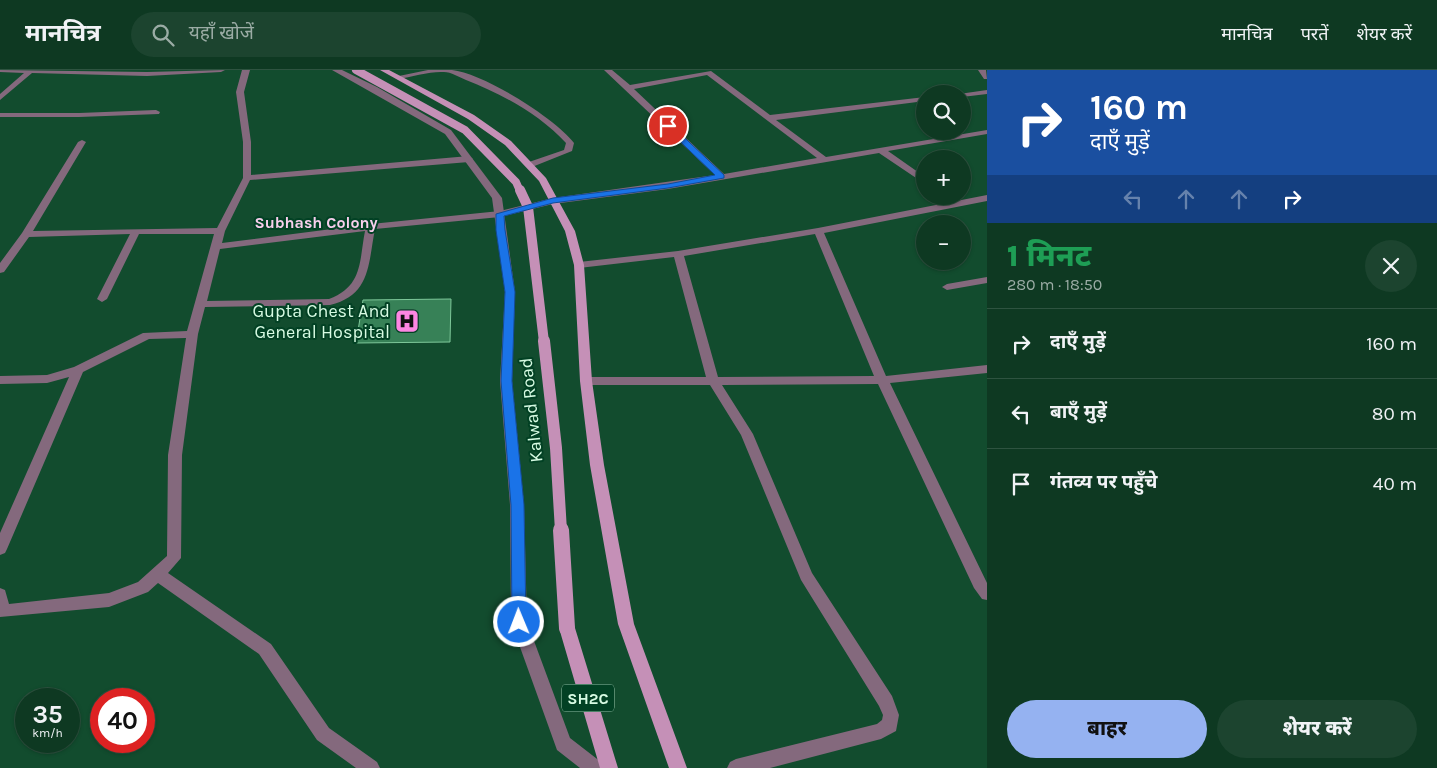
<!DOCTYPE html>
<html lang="hi">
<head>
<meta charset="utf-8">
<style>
	:root { --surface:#0e3922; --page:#1c442f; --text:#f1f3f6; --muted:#9baca5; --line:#2e5340; --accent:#95b2f1 }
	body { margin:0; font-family:Karla,"Noto Sans Devanagari",sans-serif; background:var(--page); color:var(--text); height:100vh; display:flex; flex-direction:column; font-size:19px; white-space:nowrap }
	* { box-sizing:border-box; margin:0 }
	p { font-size:16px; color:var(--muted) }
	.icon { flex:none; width:28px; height:28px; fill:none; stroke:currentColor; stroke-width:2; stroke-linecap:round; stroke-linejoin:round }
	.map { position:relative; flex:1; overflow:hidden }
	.panel { display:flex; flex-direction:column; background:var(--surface); width:450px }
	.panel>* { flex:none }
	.hud { background:#1a4fa0; color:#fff; overflow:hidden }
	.tools { position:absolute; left:916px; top:15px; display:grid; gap:10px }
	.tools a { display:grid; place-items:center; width:55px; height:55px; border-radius:50%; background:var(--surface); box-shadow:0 1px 4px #0004,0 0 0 1px var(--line); font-size:25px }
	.speed { position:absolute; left:15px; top:618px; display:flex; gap:10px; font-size:25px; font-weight:700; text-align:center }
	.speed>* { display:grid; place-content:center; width:65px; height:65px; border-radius:50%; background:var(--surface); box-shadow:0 1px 4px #0004,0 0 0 1px var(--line); line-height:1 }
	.speed small { font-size:12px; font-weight:400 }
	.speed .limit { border:8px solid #d22; background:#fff; color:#111 }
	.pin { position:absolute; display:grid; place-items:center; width:42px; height:42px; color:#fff; margin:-21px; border:2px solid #fff; border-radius:50%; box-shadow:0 1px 5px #0007 }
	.me { position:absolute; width:55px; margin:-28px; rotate:359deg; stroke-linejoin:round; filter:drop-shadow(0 0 4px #0008) }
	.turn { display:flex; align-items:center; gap:18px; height:105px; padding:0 20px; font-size:22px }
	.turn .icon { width:65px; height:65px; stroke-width:2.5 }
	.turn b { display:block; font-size:35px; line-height:42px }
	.lanes { display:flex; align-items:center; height:48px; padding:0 20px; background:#0003; justify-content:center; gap:25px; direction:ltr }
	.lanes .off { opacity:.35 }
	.round { display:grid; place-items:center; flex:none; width:52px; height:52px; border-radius:26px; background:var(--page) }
	.headline { display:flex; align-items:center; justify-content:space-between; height:85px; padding:0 20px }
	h1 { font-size:30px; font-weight:800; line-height:38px; color:#1e9e55 }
	.button { display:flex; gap:10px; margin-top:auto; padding:10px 20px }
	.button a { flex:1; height:58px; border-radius:30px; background:var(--accent); color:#111; font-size:20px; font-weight:800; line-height:58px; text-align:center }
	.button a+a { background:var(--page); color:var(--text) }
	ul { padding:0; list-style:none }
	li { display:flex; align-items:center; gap:15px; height:70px; padding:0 20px; border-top:1px solid var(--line) }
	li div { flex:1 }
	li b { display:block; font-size:19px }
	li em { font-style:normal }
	header { display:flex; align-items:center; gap:30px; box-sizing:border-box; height:70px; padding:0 25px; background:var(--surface); border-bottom:1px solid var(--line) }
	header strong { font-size:24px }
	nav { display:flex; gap:28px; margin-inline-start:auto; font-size:18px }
	.search { width:350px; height:45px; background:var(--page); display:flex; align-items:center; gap:12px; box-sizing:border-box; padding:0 18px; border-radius:28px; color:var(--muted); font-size:19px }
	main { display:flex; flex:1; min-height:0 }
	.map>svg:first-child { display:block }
	.building { fill:#378157; stroke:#7ec89a }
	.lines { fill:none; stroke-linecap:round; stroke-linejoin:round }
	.minor { fill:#84697d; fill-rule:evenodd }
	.tertiary { fill:#84697d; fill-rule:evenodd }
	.primary { fill:#c590b7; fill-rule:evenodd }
	.primary-bridge-far3 { stroke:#c590b7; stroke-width:8 }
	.primary-bridge-far2 { stroke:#c590b7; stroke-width:10 }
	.primary-bridge-far1 { stroke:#c590b7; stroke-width:12 }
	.primary-bridge { stroke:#c590b7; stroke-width:16 }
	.route { fill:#1a73e8; stroke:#114b97 }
	.labels { text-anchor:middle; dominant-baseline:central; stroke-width:4; stroke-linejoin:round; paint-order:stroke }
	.far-neighbourhood-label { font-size:16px; font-weight:bold; fill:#f8cfed; stroke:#024124 }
	.shield { fill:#024124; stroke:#97c3aa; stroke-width:1 }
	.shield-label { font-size:16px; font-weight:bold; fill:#d7fbe3 }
	.poi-label { font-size:18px; fill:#d7fbe3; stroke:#024124; text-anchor:end }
	.street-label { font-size:18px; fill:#d7fbe3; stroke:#024124 }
</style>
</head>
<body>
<header>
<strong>मानचित्र</strong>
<div class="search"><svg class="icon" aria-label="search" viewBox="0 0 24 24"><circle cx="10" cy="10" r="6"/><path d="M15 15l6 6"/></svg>यहाँ खोजें</div>
<nav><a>मानचित्र</a><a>परतें</a><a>शेयर करें</a></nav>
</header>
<main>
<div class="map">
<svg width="987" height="698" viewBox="0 0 987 698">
	<rect width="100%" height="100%" fill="#124c2e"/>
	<path class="building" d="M451 229 450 272 356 273 363 230Z"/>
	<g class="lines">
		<path class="minor" d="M0 0 147 2 225 0 221 2 147 6 32 3 0 30V24L24 3 0 2Z
			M242 0H250L244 22 251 72V105L469 86 473 89 469 92 250 110 225 161 222 173 371 154 500 141 553 128 715 105 604 0H612L630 15 711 1 770 45 925 27V31L776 50 826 87 987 60V64L888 81 925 107V114L879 83 668 119 553 134 500 147 375 159C368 194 371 225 330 235L205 237 198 264 182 385 181 488 168 503 271 574 329 658 377 692 380 698H356L317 670 259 584 158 513 148 522 109 537 0 547V518L5 520 9 534 109 523 138 512 167 486 168 385 186 268 149 269 83 302 7 479 5 483 0 485V463L69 307 47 313 0 314V306L47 305 74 297 143 263 187 261 214 164H139L107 229 102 232 97 229 130 164 29 167 4 202 0 203V193L22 163 78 72 82 70 86 72 33 161 217 158 243 108V72L236 22ZM707 5 817 88 724 104 634 19ZM365 161C359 192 363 216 329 229L207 231 220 179Z
			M428 0C436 0 444 0 452 0 483 3 555 48 574 73L572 81 532 97H526V93L564 80 566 73C539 44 502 24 466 10 459 7 451 2 444 2 431 1 411 7 398 9L394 7Z
			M978 0H986L987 9H984Z
			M987 20V24L962 27V24H959Z
			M156 40 160 42 159 44 79 47H0V43H79Z
			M987 125V131L824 163 886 306 987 295V303L890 313 987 513V530L982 529 974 518 878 314 722 315 753 364 812 503 892 626 899 645 896 661 881 669 770 698H727L730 692 736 689 877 654 882 650 883 645 879 636 801 510 741 365 710 315H586L580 311 586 307H706L674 187 579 198 574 195 579 192 678 181 818 158ZM815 164 874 306 718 307 684 186Z
			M987 207V213L947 220 942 217 947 214Z"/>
		<path class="tertiary" d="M332 0H342L377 17 451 60 502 128 515 222 512 311 524 435 527 552 570 668 601 692 604 698H580L557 680 511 552 510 435 500 311 505 222 492 128 445 64Z"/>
		<path class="primary" d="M380 0H389L474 45 511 71 546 108 575 161 584 195 592 311 604 395 634 554 687 698H669L618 554 590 395 580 311 574 195 565 161 539 111 505 75 468 49Z
			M567 551 573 553 575 558 618 698H600L559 558 561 553Z"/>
		<path class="primary-bridge-far3" d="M356 0 465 60 516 112 520 121"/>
		<path class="primary-bridge-far2" d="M520 120 528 137 544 272"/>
		<path class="primary-bridge-far1" d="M544 271 556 378 561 461"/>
		<path class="primary-bridge" d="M561 460 567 558"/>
	</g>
	<path class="route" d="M665 54H670L724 105V108L668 118 553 133 504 146 505 160 515 222 512 311 524 435 526 552 524 556 519 558 514 556 512 552 511 435 501 311 505 222 496 160V144L553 128 668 114 715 105 665 57Z"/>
	<defs>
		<g id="hospital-square" transform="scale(1.25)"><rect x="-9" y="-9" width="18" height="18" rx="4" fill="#fd86e2" stroke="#024124"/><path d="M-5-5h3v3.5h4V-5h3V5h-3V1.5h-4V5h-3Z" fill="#111"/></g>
	</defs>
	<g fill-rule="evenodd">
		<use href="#hospital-square" x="407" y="251"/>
	</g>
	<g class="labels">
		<g class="far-neighbourhood-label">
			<text x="316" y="152">Subhash Colony</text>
		</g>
		<rect class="shield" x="562" y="614.5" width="52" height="27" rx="4"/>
		<g class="shield-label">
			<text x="588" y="628">SH2C</text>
		</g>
		<g class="poi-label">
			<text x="390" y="241">Gupta Chest And<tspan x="390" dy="21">General Hospital</tspan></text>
		</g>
		<g class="street-label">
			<text transform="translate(531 340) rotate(-96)">Kalwad Road</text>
		</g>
	</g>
</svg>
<div class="tools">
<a><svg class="icon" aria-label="search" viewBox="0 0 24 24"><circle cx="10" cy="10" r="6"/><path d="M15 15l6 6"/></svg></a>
<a>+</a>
<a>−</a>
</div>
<div class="speed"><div>35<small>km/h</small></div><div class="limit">40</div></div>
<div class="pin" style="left:668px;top:56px;background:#d93025"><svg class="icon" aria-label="arrive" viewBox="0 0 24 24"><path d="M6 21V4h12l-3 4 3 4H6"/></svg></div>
<svg class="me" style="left:519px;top:552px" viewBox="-20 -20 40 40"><circle r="17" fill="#1a73e8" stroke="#fff" stroke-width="3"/><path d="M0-11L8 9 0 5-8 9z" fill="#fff"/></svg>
</div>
<section class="panel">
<div class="hud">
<div class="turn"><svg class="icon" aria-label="right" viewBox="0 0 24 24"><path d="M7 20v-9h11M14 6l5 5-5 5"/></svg><div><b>160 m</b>दाएँ मुड़ें</div></div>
<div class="lanes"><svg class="icon off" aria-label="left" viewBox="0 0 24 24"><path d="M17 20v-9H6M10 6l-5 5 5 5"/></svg><svg class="icon off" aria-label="ahead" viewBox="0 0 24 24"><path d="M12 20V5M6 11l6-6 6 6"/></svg><svg class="icon off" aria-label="ahead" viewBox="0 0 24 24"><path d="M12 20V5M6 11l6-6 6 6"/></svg><svg class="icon" aria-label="right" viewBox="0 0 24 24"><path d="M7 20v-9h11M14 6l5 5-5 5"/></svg></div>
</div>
<div class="headline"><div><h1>1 मिनट</h1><p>280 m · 18:50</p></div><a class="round"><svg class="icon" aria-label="close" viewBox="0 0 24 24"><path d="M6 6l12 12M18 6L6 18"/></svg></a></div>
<ul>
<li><svg class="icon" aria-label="right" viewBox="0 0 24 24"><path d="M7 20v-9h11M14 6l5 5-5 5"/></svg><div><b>दाएँ मुड़ें</b></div><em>160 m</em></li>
<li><svg class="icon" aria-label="left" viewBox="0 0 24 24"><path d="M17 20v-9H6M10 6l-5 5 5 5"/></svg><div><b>बाएँ मुड़ें</b></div><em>80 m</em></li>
<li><svg class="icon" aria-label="arrive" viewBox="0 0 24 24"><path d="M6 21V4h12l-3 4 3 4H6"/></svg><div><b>गंतव्य पर पहुँचे</b></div><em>40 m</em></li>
</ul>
<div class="button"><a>बाहर</a><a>शेयर करें</a></div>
</section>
</main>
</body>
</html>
